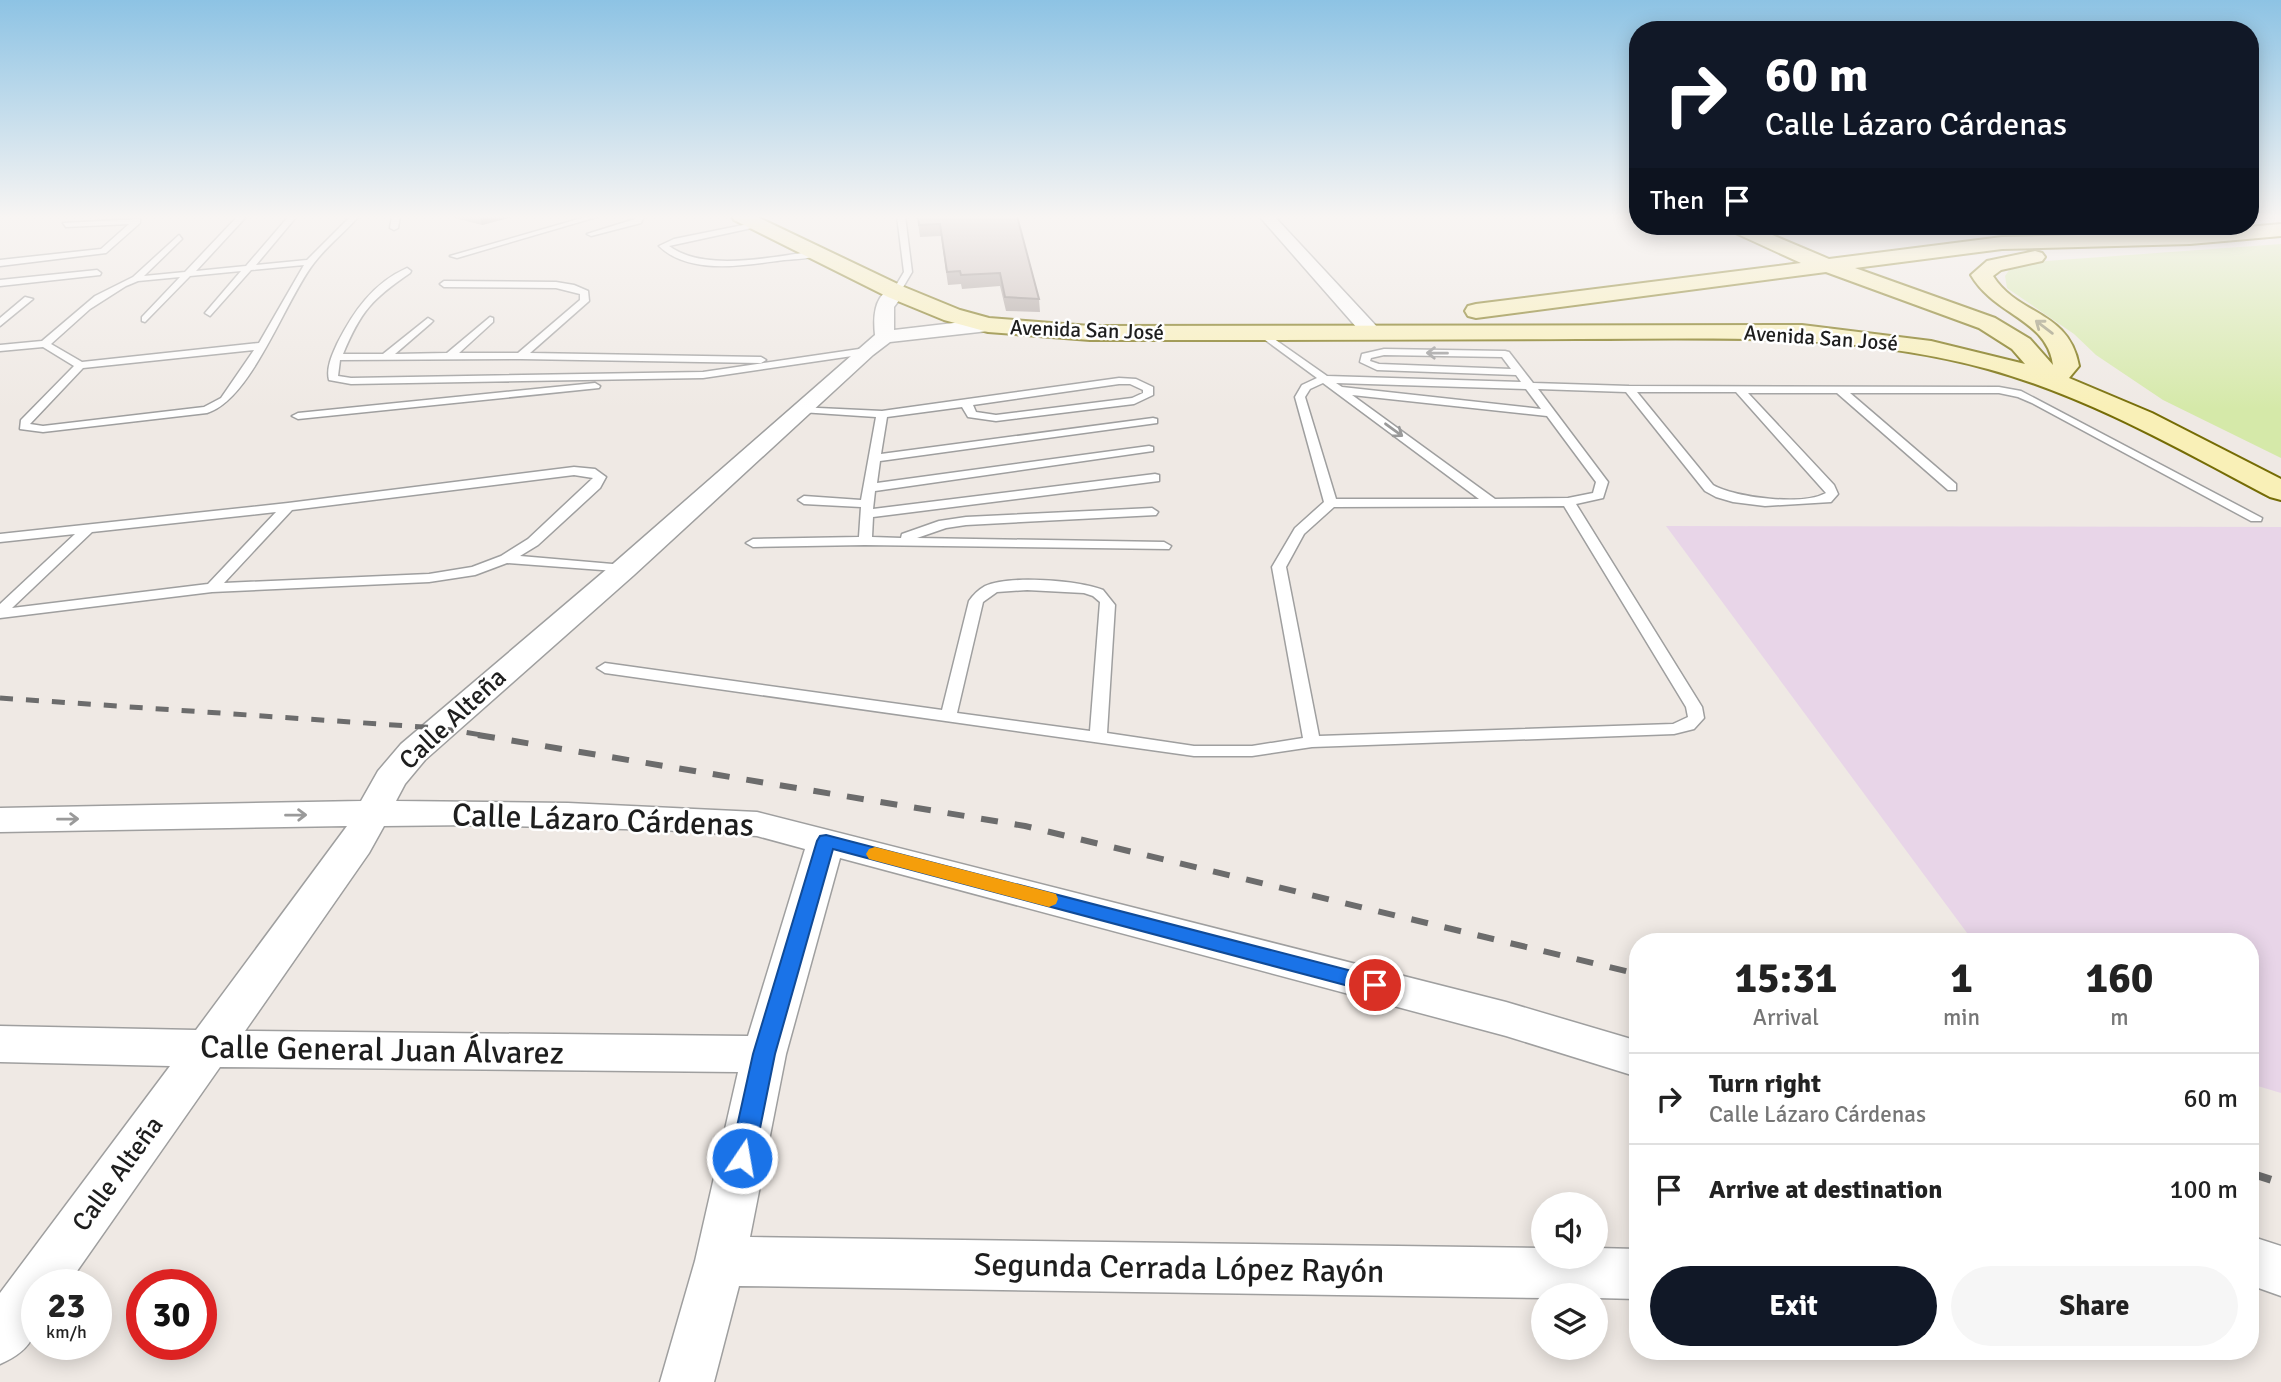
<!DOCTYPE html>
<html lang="en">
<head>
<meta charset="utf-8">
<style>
	:root { --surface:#fff; --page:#f6f6f6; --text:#222; --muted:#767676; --line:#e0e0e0; --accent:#111827 }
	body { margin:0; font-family:Signika,sans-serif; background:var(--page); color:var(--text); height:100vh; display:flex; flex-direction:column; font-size:26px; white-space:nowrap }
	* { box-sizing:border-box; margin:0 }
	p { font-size:23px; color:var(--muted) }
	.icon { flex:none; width:38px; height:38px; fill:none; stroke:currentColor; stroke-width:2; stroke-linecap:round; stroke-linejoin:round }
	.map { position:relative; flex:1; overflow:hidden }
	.sheet { position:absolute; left:1629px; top:933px; width:630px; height:427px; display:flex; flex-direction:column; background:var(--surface); border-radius:28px; box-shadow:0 4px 18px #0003 }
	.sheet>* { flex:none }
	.banner { position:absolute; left:1629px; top:21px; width:630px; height:214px; border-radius:28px; box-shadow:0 4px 18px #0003; background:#111827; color:#fff; overflow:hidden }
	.buttons { position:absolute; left:1531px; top:1192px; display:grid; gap:14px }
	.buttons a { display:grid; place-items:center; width:77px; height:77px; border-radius:50%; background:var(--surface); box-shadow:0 4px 18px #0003; font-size:35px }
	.speed { position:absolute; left:21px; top:1269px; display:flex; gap:14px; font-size:35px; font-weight:700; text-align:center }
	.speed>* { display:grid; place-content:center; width:91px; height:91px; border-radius:50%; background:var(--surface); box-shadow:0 4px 18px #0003; line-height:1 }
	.speed small { font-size:18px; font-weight:400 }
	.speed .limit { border:10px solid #d22; background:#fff; color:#111 }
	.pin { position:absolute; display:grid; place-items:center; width:60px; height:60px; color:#fff; margin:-30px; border:4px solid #fff; border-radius:50%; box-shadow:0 2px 7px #0007 }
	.me { position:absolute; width:77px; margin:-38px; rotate:12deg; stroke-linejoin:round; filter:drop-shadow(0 0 5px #0008) }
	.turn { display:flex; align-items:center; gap:24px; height:147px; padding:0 21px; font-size:32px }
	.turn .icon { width:91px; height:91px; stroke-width:2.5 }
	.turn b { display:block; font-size:49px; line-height:60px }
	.then { display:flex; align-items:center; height:66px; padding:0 21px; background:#0003; gap:14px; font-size:26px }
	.eta { display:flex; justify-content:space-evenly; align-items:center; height:119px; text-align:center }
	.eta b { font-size:42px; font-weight:800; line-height:49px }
	.button { display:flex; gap:14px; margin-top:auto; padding:14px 21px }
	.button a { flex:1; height:80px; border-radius:42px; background:var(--accent); color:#fff; font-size:28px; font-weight:800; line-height:80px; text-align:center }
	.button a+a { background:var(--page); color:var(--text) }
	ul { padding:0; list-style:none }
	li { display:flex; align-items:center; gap:21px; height:91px; padding:0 21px; border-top:2px solid var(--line) }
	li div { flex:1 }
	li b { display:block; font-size:26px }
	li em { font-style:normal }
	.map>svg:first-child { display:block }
	.industrial { fill:#e8d5e8 }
	.grass { fill:#d5e9a9 }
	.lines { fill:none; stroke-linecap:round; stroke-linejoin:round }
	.lane-casing { stroke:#9f9f9f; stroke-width:3 }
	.street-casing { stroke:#9f9f9f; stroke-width:3 }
	.secondary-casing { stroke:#756c05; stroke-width:4 }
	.lane { fill:#fff; fill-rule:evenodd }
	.street { fill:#fff; fill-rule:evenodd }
	.secondary { fill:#f9f0b7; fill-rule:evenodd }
	.rail-far2 { stroke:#6c6c6c; stroke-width:5; stroke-dasharray:13 13; stroke-linecap:butt }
	.rail-far1 { stroke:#6c6c6c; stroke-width:6; stroke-dasharray:17 17; stroke-linecap:butt }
	.rail { stroke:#6c6c6c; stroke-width:8; stroke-dasharray:22 22; stroke-linecap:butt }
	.wall { fill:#aaa09d }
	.shaded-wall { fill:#8b8280 }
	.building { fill:#c6bab7; stroke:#8b8280; stroke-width:2 }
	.oneway { stroke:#969272 }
	.oneway2 { stroke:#9a9a9a }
	.route { fill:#1a73e8; stroke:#114b97; stroke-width:2 }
	.slow { fill:#f59e0b }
	.labels { text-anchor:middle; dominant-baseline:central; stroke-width:5; stroke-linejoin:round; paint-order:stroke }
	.far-street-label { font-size:21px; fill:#1e1e1e; stroke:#fff }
	.street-label { font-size:26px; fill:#1e1e1e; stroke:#fff }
	.near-street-label { font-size:32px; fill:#1e1e1e; stroke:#fff }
</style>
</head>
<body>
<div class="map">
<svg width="2281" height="1382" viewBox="0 0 2281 1382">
	<rect width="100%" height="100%" fill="#efe9e4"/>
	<path class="industrial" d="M1666 526 2281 527V1093L2251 1084 2250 942 1973 941Z"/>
	<path class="grass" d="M2281 244V458L2163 400 2096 355 2074 334 2007 288 2005 276 2010 269 2046 261Z"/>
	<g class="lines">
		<g class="lane-casing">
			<path id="lane" d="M238 216 245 218 196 271 246 266 289 216H297L256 265 307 260 351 216H359C345 232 327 246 314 263 285 300 252 399 207 413L43 432 20 429 21 420 74 366 43 347 0 351V345L42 341 95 296 133 277 179 235 182 239 144 276 185 272ZM304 265 259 343 82 362 51 344 90 309 126 286 138 281 180 277 142 317V321L145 322 190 276 241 271 205 313 210 316 251 270ZM254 350 221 398 204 407 43 426 30 424 83 368Z
				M392 216H400L398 228 394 230 390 228Z
				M589 216H600L457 258 450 256Z
				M636 216H644L641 223 591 236 587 234 635 219Z
				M897 216H905L912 272 899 294 896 295 892 292 904 272Z
				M140 219V223L106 253 0 266V260L101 249 129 224 66 227 63 223Z
				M758 222 761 226 669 246C705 273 775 256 817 251L821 254C812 259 796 259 784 260 746 265 690 276 659 246L674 239Z
				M407 268 411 271 410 273C372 299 361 311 343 354H383L428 318 433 321 431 323 395 354 447 353 490 317 493 318V322L459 353H518L580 300V294L556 288 444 287 440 284 444 281 556 282 574 285 588 291 589 301 530 353 761 357 766 360 761 363 521 359 340 360 338 376 351 378 703 372 866 348 871 351 866 354 703 378 351 384 329 380C326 368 332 355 337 344 353 312 373 283 407 268Z
				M97 270 101 273 100 275 0 286V280Z
				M25 297 33 299 0 326V318Z
				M1260 329 1327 376 1521 382 1516 375 1377 370 1360 362 1362 354 1384 349 1505 351 1509 352 1533 383 1629 386 1999 387 2021 391 2262 518 2261 521H2251L2032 403 2018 397 1999 393H1850L1956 484V490H1948L1837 393H1748L1834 485 1838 494 1831 502 1765 506 1733 502 1716 497 1705 491 1626 392 1538 389 1608 482 1603 498 1576 504 1702 707 1704 718 1694 729 1674 734 1312 747 1252 756H1194L605 673 597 668 605 663 942 710 969 601C973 595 978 590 985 586 1010 575 1077 580 1103 590L1115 605 1107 733 1194 746H1252L1303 738 1272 567 1295 528 1324 502 1295 397 1302 385 1317 378 1257 334V330ZM1384 355 1502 357 1511 369 1379 364 1370 361 1371 358ZM1323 383 1479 499H1336L1305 397 1310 389ZM1336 383 1526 389 1541 409 1342 387ZM1637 392H1736L1826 493C1803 506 1736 498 1713 485ZM1352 395 1547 416 1596 482 1593 493 1568 498 1495 499ZM1564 506 1686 707 1688 717 1673 724 1319 736 1286 567 1304 534 1334 507ZM1027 590 1084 593 1093 596 1100 602 1090 731 957 713 983 602 997 592Z
				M1119 378 1136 379 1153 387V395L1134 404 996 421 968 417 962 407 887 417 881 454 1153 418 1157 419V423L880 461 877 483 1149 446 1153 447V451L875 491 873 509 1155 474 1159 475V481L873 517 872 537 901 538 902 534 939 521 966 517 1152 508 1158 512 1156 515 966 525 946 528 917 538 1164 542 1171 546 1169 549 865 545 753 547 746 543 753 539 859 537 861 507 804 504 798 500 804 496 861 500 876 417 801 412 797 411V407L882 411ZM1119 384H1130L1143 390V393L1132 398 996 415 976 412 973 405Z
				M595 383 600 386 599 388 298 419 292 416 298 413Z
				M574 467 595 469 606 477 600 488 538 545 520 556 624 565 629 566 631 569 629 572 507 563 475 575 429 582 212 592 0 618V604L75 534 0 542V534L288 503ZM574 475 593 478 528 539 501 556 472 567 429 574 224 583 292 510ZM276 512 208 584 12 608 92 532Z"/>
		</g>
		<g class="street-casing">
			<path id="street" d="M1259 216H1274L1379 329 1382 333 1379 337H1365Z
				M896 287 905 292 894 307V330L988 319 998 325 988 331 890 342 873 355 634 575 425 760 405 784 396 801 568 803 757 812 1506 1002 1638 1041V1077L1506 1036 840 858 786 1054 750 1237 1544 1248V1256H1596V1248L1638 1249V1299L1596 1298V1295H1544V1298L739 1286 714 1382H660L695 1261 738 1072 220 1067 68 1284H37C37 1324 42 1346 0 1364V1293L170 1066 0 1062V1026L196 1030 347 826 0 832V808L361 801 378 771 401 744 614 563 875 335C873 317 874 292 896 287ZM473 825 662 830 757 836 805 849 748 1036 245 1031 369 853 384 826Z
				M2250 1236 2281 1246V1296L2250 1285Z"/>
		</g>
		<g class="secondary-casing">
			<path id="secondary" d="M732 216H755L904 287 960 310 989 318 1090 326 1802 325 1931 341 2025 364 2012 349 1979 328 1826 272 1476 318 1468 316 1465 311 1468 306 1476 304 1801 263 1729 230 1727 226H1751L1829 259 2002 237 2190 232 2281 224V236L2190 244 2002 249 1855 268 1995 318 2030 339 2053 365C2047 319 1995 316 1971 275L1987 261 2035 251 2042 253 2045 257 2042 261 2001 270 1993 276C2018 316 2069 310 2079 366L2069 378 2152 413 2281 479V500L2270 497C2179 449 2089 397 1988 369 1854 332 1715 339 1577 339 1415 340 1252 340 1090 340L988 332 944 320 888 297 734 220Z"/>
		</g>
		<use href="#lane" class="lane"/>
		<use href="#street" class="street"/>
		<use href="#secondary" class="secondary"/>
		<path class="rail-far2" d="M0 698 438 728 488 736"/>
		<path class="rail-far1" d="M478 735 1025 826 1638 974"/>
		<path class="rail" d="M2250 1173 2281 1183"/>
	</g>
	<path class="wall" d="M447 216H516L482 225Z
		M917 216H1017L1039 299 1040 312 1006 311 1000 286 962 289 961 284 948 285 941 236 920 237Z"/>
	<path class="shaded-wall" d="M479 216H516L482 225Z"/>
	<path class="building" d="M918 216H1017L1039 299 1005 297 1000 273 961 275 960 271 947 272 940 224 919 225Z"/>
	<defs><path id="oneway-shaft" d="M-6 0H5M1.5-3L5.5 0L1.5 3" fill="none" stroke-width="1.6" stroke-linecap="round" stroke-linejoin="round" transform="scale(1.75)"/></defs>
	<use class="oneway" href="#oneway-shaft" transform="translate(2044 327) rotate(-143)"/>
	<g class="oneway2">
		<use href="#oneway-shaft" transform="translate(1437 353) rotate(-179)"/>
		<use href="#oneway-shaft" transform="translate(1394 430) rotate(36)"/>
		<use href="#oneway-shaft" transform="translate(296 815) rotate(-1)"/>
		<use href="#oneway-shaft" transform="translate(68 819) rotate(-1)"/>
	</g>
	<linearGradient id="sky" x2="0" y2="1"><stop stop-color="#8dc3e4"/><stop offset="0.53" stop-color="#f8f5f3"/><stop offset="1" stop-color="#f8f5f3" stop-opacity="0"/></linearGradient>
	<rect width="2281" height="409" fill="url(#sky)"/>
	<path class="route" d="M826 835 1375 977 1382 979 1385 985 1382 991 1375 993 833 849 775 1054 754 1158 751 1165 742 1169 734 1165 730 1158 753 1054 817 841 820 836Z"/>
	<path class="slow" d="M875 847 1049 892 1056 894 1058 899 1056 904 1049 907 869 859 866 854 869 849Z"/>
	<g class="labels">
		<g class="far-street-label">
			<text transform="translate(1087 330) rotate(2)">Avenida San José</text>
			<text transform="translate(1821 338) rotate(4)">Avenida San José</text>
		</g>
		<g class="street-label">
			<text transform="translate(453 719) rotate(-43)">Calle Alteña</text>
			<text transform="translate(118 1174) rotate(-54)">Calle Alteña</text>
		</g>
		<g class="near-street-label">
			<text transform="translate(603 820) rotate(2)">Calle Lázaro Cárdenas</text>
			<text transform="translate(382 1050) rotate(1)">Calle General Juan Álvarez</text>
			<text transform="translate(1179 1268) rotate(1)">Segunda Cerrada López Rayón</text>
		</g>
	</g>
</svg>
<div class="buttons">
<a><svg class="icon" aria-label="sound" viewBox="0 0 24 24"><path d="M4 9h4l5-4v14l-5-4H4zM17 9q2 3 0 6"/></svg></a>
<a><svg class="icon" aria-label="layers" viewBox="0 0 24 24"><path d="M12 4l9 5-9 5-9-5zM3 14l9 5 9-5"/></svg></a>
</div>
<div class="speed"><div>23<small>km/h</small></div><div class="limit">30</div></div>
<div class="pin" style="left:1375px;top:985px;background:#d93025"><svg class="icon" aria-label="arrive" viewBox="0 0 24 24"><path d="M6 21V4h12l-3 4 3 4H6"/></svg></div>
<svg class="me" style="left:742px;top:1158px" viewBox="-20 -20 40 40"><circle r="17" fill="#1a73e8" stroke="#fff" stroke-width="3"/><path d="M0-11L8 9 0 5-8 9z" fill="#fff"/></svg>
<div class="banner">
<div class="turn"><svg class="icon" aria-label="right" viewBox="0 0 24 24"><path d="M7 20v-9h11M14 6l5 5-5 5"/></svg><div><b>60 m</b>Calle Lázaro Cárdenas</div></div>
<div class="then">Then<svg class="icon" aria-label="arrive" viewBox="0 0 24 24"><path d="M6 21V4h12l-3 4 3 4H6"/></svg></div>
</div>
<section class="sheet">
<div class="eta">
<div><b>15:31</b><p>Arrival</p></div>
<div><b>1</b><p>min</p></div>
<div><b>160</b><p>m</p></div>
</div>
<ul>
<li><svg class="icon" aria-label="right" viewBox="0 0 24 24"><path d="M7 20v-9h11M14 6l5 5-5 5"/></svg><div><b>Turn right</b><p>Calle Lázaro Cárdenas</p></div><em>60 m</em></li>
<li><svg class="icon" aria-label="arrive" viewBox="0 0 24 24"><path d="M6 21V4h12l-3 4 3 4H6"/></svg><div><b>Arrive at destination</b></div><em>100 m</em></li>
</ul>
<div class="button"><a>Exit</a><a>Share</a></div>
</section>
</div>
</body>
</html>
